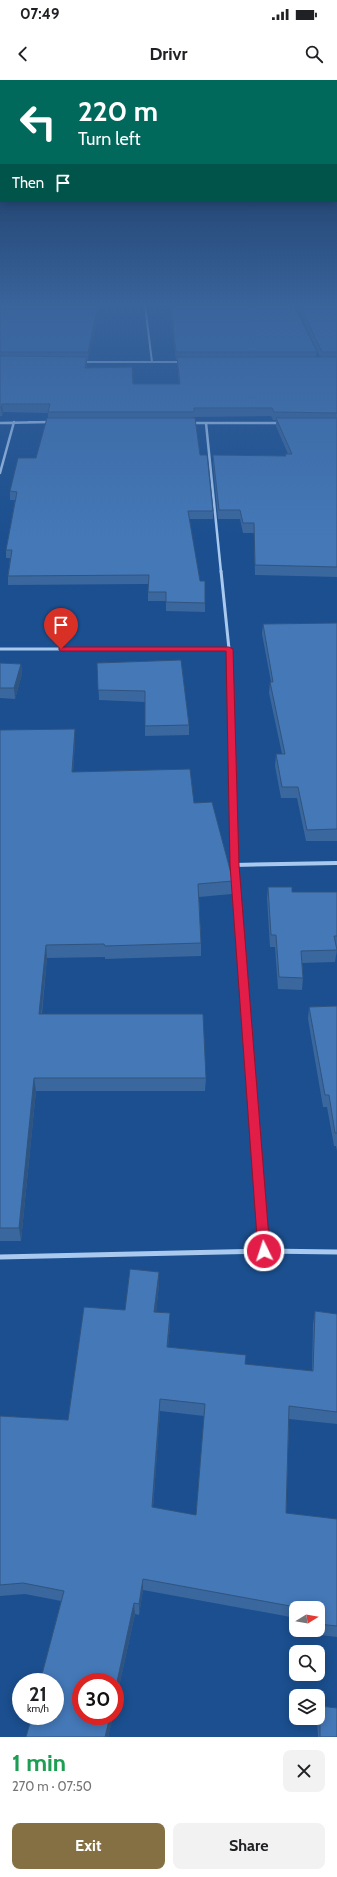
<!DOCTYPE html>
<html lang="en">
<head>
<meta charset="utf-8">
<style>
	:root { --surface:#fff; --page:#f2f2f2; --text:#202124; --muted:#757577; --accent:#847042 }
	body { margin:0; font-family:Cabin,sans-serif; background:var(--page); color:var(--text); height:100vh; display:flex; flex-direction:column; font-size:15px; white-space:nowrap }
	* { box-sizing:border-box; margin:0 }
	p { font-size:13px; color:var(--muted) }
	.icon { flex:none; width:22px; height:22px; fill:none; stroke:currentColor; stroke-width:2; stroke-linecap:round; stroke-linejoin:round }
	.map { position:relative; height:1657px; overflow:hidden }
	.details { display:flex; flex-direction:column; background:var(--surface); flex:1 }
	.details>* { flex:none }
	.hud { position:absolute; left:0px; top:0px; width:337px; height:122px; box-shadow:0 2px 10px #0003; background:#00695c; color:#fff; overflow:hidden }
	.needle { width:26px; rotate:79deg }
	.tools { position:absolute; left:289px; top:1521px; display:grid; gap:8px }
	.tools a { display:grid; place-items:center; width:36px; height:36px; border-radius:8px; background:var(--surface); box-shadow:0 2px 10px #0003; font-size:20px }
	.speed { position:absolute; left:12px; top:1593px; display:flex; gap:8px; font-size:20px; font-weight:700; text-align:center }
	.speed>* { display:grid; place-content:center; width:52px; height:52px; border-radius:50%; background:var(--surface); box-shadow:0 2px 10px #0003; line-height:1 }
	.speed small { font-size:10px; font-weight:400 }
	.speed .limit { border:6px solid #d22; background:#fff; color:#111 }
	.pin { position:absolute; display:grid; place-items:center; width:34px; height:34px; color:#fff; margin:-41px -17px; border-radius:50% 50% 50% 0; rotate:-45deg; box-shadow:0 0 4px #0007 }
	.pin .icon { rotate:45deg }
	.me { position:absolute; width:44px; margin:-22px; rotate:356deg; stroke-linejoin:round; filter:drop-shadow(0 0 3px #0008) }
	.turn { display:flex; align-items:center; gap:14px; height:84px; padding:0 12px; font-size:18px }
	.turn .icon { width:52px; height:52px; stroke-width:2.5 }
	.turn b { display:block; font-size:28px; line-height:34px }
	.then { display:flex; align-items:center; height:38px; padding:0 12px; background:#0003; gap:8px; font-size:15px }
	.round { display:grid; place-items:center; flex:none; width:42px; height:42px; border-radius:8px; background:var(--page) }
	.summary { display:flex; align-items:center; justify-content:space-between; height:68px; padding:0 12px }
	h1 { font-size:24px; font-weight:800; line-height:30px; color:#1e9e55 }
	.primary-button { display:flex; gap:8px; margin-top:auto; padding:8px 12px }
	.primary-button a { flex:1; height:46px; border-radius:8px; background:var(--accent); color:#fff; font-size:16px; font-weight:800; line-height:46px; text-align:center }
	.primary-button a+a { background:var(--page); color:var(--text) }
	.status { display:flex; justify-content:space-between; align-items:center; height:28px; padding:0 20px; background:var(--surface); direction:ltr }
	.status svg { height:11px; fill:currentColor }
	header { display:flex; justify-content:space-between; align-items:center; height:52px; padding:0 12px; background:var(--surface); font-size:18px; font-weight:800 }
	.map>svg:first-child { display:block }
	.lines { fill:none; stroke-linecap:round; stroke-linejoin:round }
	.street-far4 { stroke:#a9c9ee; stroke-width:2 }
	.street-far3 { stroke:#a9c9ee; stroke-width:2.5 }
	.street-far2 { stroke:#a9c9ee; stroke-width:3 }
	.street-far1 { stroke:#a9c9ee; stroke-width:4 }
	.street { stroke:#a9c9ee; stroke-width:5 }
	.wall { fill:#3a679d; fill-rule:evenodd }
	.shaded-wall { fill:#305480 }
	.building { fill:#4478b7; stroke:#305480; fill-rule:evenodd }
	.route { fill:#e11d48; stroke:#92132f }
</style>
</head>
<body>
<div class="status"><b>07:49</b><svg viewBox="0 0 49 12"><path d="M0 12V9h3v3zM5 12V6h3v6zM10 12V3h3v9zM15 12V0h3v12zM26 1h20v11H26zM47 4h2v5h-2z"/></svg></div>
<header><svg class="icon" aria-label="back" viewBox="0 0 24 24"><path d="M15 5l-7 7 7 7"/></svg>Drivr<svg class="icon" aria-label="search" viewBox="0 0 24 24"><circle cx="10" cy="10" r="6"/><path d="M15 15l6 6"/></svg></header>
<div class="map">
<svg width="337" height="1657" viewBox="0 0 337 1657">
	<rect width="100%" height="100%" fill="#1b4f8f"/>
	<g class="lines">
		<path class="street-far4" d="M145 225 152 282
			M82 282H182
			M29 342H50"/>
		<path class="street-far3" d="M0 343 50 342
			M190 343H280
			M206 343 221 492
			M0 393 14 342"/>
		<path class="street-far2" d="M221 491 229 569 232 685
			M0 569H229"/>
		<path class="street-far1" d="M232 684 234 785 245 932
			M234 785 337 783"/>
		<path class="street" d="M245 931 264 1171
			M0 1177 264 1171 337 1172"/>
	</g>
	<path class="wall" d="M0 225H100L88 280H87V288L133 304H179L177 280H176L170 227H162V225H294L317 272 316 277H320L296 225H337V497L255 495 254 453H243L240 439H218L213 384V375L285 376V374H288L276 346V340H273L271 336 194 337 200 375 213 431V439H189L200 501H205V532L166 531V521H148V504L8 505V496L10 478H6V470L15 420H10V411L36 378 48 338V333L3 332 2 336H0Z
		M337 543V761H306L297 718H281L275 686 276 674H282L269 613 270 602H271L262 554 263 544Z
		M181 580 189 645V655L145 656V622L99 620 97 583Z
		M0 583 21 584 22 594 15 619 0 618Z
		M0 650 75 661 73 692 194 723 233 801 232 814 199 817 201 863V876L105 879V877L47 878 42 934 206 998 205 1011H36L21 1161H0Z
		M268 807 292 812H337V868H336L337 870 335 882 302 883 303 898 302 910 278 909 275 867H270L267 818Z
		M337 926V1071L336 1066H334L327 1027H323L308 939 309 927Z
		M130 1189 159 1192V1204L156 1232 170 1233V1245L168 1267 246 1275 245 1284 312 1291 313 1244 315 1231 337 1234V1344L289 1339 286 1433 337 1439V1557L303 1553V1550H318V1528H296V1538L143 1510 139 1535 135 1534 115 1625V1602H81V1636H113L108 1657H26L32 1636H55V1602H40L61 1521 25 1514 0 1516V1336L68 1340 84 1227 125 1230ZM160 1331 204 1336 196 1435 153 1428Z
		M320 1626 337 1657H318L317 1638H318V1633Z"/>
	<path class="shaded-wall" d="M98 225H100V227L88 280V272Z
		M87 277V284L85 295V288Z
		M2 324 3 332 2 336 1 328Z
		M21 584 22 594 15 619 14 608Z
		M75 649V661L72 704V692Z
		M46 865 47 878 40 947 39 934Z
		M34 998 36 1011 21 1161 19 1148Z
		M159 1192V1204L155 1244 154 1232Z
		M170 1233V1245L167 1280V1267Z
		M160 1319V1331L152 1439V1427Z
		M143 1499V1510L139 1535V1524Z
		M134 1523 135 1534 115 1625V1611Z
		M110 1636H113L108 1657H105Z"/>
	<path class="building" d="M0 225H98L88 272H0Z
		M171 225H294L317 272H176Z
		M300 225H337V272H322Z
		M0 276 87 277 85 288 132 287 133 304H180L177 277H337V333L274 332 272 328H194V332H48L50 324H2L1 328H0Z
		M47 338H195L200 375H207L213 431H188L200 501H205V523L166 522V512H148L149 495 8 496 12 470H6L17 412 10 411 18 378H36Z
		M276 338H337V487L255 485 254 443H243L240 430H219L213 375 286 376 285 374H292Z
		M337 543V749L307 750 298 707H282L276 674H285L270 602H273L263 544Z
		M181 580 189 645 145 646V611L98 610 97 583Z
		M0 583 21 584 14 608H0Z
		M75 649 72 692 190 689 194 723 212 722 233 801 198 804 201 863 105 866 104 864 46 865 39 934H203L206 998H34L19 1148H0V650Z
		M268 807H292V812H337V856H334L337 870 301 871 303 898 279 897 276 855H271Z
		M337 926V1053H335L329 1015H325L309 927Z
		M130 1189 159 1192 154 1232 170 1233 167 1267 246 1275 245 1284 313 1291 315 1231 337 1234V1332L289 1326 286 1433 337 1439V1546L318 1544V1528H301L143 1499 139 1524 134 1523 115 1611V1602H81V1636H110L105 1657H26L32 1636H55V1602H40L64 1511 23 1503 0 1505V1336L68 1340 84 1227 125 1230ZM160 1319 205 1324 196 1435 152 1427Z
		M320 1626 337 1628V1657H320Z"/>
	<linearGradient id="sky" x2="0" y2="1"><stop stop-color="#0f2b4f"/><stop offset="0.49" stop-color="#39639b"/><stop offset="1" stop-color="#39639b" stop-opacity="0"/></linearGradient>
	<rect width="337" height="457" fill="url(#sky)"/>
	<path class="route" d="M59 567H229L233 569 239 785 270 1171 268 1175 264 1176 260 1175 258 1171 230 785 226 571H61L59 570Z"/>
</svg>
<div class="tools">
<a><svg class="needle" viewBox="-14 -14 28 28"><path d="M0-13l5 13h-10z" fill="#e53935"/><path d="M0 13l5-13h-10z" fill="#757577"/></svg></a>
<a><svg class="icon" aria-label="search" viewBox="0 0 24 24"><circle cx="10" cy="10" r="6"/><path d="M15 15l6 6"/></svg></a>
<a><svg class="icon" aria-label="layers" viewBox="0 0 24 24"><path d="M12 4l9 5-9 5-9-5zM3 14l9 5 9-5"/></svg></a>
</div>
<div class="speed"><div>21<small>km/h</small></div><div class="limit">30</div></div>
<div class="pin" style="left:61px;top:569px;background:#d93025"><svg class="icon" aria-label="arrive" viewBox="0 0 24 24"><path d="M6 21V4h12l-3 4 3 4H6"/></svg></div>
<svg class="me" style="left:264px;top:1171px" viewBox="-20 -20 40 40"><circle r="17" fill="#e11d48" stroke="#fff" stroke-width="3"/><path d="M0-11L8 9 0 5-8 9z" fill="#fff"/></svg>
<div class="hud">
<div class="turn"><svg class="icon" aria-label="left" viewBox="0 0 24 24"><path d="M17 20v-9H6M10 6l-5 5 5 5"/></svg><div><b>220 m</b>Turn left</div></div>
<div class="then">Then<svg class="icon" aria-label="arrive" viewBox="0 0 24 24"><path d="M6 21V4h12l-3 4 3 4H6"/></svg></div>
</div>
</div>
<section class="details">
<div class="summary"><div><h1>1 min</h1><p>270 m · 07:50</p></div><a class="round"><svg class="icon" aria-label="close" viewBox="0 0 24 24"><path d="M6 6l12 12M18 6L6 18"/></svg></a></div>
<div class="primary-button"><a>Exit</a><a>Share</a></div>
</section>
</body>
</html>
